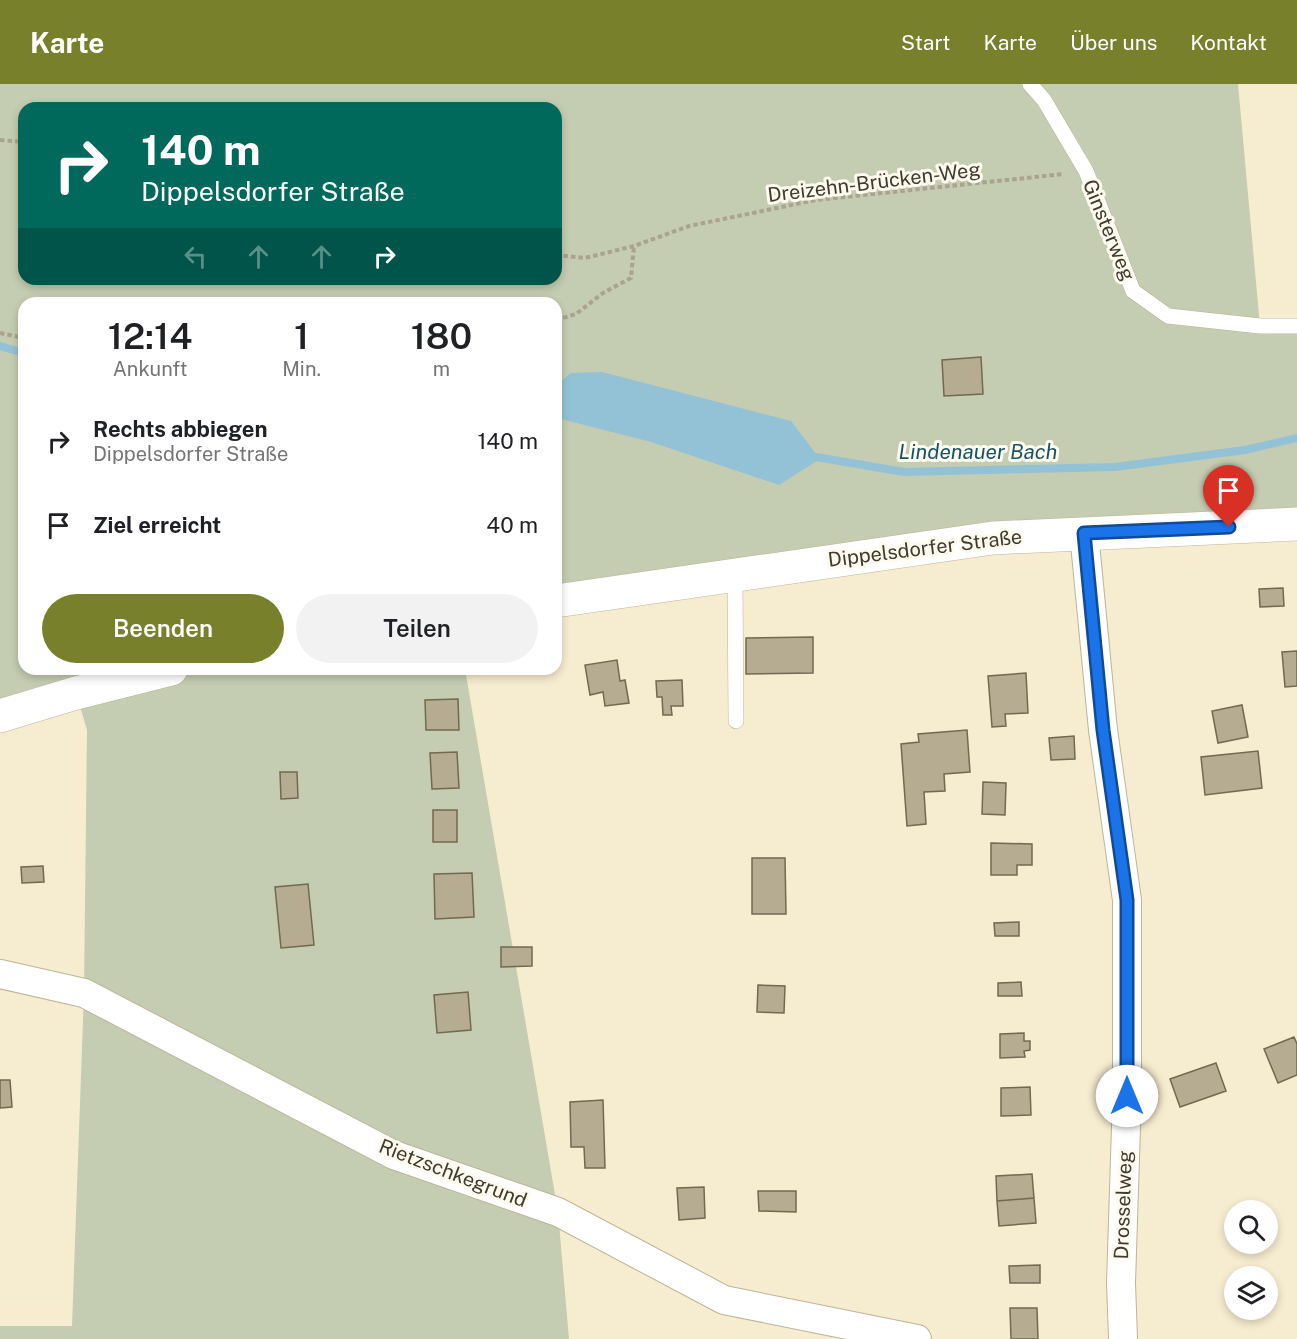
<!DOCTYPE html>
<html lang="de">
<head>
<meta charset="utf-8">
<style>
	:root { --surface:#fff; --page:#f2f2f2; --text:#202124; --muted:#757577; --accent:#78802b }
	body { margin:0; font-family:"Public Sans",sans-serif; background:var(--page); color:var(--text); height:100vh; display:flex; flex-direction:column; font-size:22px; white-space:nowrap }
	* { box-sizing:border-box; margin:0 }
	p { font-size:20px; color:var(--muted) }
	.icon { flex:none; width:33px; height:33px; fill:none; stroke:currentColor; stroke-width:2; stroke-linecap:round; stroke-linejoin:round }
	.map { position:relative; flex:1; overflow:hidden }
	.drawer { position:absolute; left:18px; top:213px; width:544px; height:378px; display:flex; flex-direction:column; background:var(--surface); border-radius:18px; box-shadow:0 3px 9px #0003 }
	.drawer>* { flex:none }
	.guide { position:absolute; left:18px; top:18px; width:544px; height:183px; border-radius:18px; box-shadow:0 3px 9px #0003; background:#00695c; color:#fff; overflow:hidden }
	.fabs { position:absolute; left:1224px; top:1116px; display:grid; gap:12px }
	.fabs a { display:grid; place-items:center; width:54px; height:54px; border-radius:50%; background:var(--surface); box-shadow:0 3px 9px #0003; font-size:30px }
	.pin { position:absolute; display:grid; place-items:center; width:51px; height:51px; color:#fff; margin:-62px -26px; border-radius:50% 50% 50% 0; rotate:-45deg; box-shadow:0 0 6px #0007 }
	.pin .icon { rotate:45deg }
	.me { position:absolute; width:66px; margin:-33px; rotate:0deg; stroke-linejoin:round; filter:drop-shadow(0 0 4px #0008) }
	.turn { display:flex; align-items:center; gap:21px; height:126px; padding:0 24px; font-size:27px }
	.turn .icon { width:78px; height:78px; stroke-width:2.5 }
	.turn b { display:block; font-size:42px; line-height:51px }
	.lanes { display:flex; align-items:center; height:57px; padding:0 24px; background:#0003; justify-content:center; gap:30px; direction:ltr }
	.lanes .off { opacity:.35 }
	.eta { display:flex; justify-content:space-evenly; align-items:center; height:102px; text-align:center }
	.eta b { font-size:36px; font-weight:600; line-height:42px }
	.cta { display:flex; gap:12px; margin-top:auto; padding:12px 24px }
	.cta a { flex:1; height:69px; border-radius:36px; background:var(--accent); color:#fff; font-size:24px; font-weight:600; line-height:69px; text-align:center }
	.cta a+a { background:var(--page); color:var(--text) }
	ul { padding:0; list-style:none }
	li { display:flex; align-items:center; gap:18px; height:84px; padding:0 24px }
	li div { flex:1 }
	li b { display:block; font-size:22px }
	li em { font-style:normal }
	header { display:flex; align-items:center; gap:36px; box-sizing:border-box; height:84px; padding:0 30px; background:var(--accent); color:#fff }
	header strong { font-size:28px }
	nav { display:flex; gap:33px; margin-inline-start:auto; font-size:21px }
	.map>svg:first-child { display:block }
	.green { fill:#c4ccb1; fill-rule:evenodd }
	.water { fill:#93c2d6 }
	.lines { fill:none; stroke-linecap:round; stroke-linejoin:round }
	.stream { stroke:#93c2d6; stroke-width:8 }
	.building { fill:#b5ac91; stroke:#716950; stroke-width:1.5 }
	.lane-casing { stroke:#bdb499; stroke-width:16 }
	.street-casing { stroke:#bdb499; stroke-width:30 }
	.secondary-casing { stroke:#bdb499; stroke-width:34 }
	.path { stroke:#aaa38e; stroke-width:4; stroke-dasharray:4.5 3; stroke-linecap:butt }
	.lane { stroke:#fff; stroke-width:15 }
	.street { stroke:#fff; stroke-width:28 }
	.secondary { stroke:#fff; stroke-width:33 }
	.route-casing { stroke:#114b97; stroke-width:15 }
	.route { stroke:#1a73e8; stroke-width:10 }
	.labels { text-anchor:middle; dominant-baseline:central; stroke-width:6; stroke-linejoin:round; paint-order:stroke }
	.street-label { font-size:20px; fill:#3f3b30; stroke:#fefaee }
	.water-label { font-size:21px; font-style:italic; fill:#155369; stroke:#fefaee }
</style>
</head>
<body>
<header>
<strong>Karte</strong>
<nav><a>Start</a><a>Karte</a><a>Über uns</a><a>Kontakt</a></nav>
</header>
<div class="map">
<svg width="1297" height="1255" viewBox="0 0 1297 1255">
	<rect width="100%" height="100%" fill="#f6ecd0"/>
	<path class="green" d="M0 0H1238L1260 242H1297V428L557 508 556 219H24V585H137L0 615ZM24 24H556V195H24Z
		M211 585H465L558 1128 569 1255H0V1242H72L84 909 87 646 79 619Z"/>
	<path class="water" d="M602 288 791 337 820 375 779 401 651 358 561 335 557 327V301L571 289Z"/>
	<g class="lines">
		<path class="stream" d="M0 262 24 269
			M810 372 904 388 1115 383 1245 366 1297 354"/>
	</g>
	<path class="building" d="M981 273 983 310 944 312 942 276Z
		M1283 504 1284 522 1260 523 1259 505Z
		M813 553V589L746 590V554Z
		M1297 567V602L1285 603 1282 568Z
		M617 576 620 597 625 596 629 619 605 622 603 608 590 611 585 581Z
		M1026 589 1028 629 1005 630 1006 642 992 643 988 592Z
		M682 596 683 622H671L672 631H663L662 613H657L656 597Z
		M458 615 459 646H426L425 616Z
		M1242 621 1248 653 1218 659 1212 627Z
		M967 646 970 688 944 690 945 707 924 708 926 740 907 742 901 660 919 658 918 650Z
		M1074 652 1075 675 1051 676 1049 654Z
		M1258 667 1262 704 1205 711 1201 673Z
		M457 668 459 704 432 705 430 669Z
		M280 688H297L298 714 281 715Z
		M983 698 1006 699 1005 731 982 730Z
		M433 726H457V758H433Z
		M991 759 1032 760V781H1017V791H991Z
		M752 774H785L786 830H752Z
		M43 782 44 798 22 799 21 783Z
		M472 789 474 833 435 835 434 790Z
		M308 800 314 861 281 864 275 803Z
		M1019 838V852H995L994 839Z
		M501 863H532V882L501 883Z
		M1021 898 1022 912H998V899Z
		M758 901 785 902 784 929 757 928Z
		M468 908 471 946 437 949 434 911Z
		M1024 949V957H1030V966L1024 967 1025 973 1000 974V950Z
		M1294 953 1297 960V991L1278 999 1264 965Z
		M1216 979 1226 1007 1180 1023 1170 995Z
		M0 996H10L12 1023 0 1024Z
		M1030 1003 1031 1031 1001 1032V1004Z
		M603 1016 605 1084H585L584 1063H571L570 1018Z
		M1032 1090 1034 1114 997 1117 996 1092Z
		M704 1103 705 1134 679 1136 677 1104Z
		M758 1107H796V1128L759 1127Z
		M1034 1114 1036 1139 999 1142 997 1117Z
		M1040 1181V1199H1010L1009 1182Z
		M1010 1224H1037L1038 1255H1011Z"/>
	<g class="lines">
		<g class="lane-casing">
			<path id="lane" d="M1030 0 1044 16 1086 87 1133 207 1168 232 1260 242H1297
				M735 490 736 637"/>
		</g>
		<g class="street-casing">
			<path id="street" d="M1084 449 1103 646 1127 816V1012L1121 1199 1123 1255
				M0 890 84 909 394 1071 558 1128 724 1216 917 1255"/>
		</g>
		<g class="secondary-casing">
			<path id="secondary" d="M556 517 993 454 1297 440
				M0 632 76 609 171 585"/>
		</g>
		<path class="path" d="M0 56 24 58
			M556 171 585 174 634 162 689 142 816 116 1064 90
			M556 236 576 230 603 209 631 194 634 162
			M0 249 24 254"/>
		<use href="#lane" class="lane"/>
		<use href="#street" class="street"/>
		<use href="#secondary" class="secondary"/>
	</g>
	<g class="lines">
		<g class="route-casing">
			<path id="route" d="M1127 1012V816L1103 646 1084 449 1229 443"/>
		</g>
		<use href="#route" class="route"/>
	</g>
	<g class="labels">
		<g class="street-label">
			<text transform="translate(874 98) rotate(-7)">Dreizehn-Brücken-Weg</text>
			<text transform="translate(1109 146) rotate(68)">Ginsterweg</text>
			<text transform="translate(925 464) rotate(-7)">Dippelsdorfer Straße</text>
			<text transform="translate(453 1089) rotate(21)">Rietzschkegrund</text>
			<text transform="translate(1123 1121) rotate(-88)">Drosselweg</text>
		</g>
		<g class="water-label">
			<text x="978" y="367">Lindenauer Bach</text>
		</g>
	</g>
</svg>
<div class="fabs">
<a><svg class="icon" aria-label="search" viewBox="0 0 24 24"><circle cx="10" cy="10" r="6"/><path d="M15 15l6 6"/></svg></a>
<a><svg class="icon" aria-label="layers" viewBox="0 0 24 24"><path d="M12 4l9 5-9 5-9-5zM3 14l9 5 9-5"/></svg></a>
</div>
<div class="pin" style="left:1229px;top:443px;background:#d93025"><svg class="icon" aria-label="arrive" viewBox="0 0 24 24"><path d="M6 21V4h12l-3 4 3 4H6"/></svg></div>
<svg class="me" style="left:1127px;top:1012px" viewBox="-20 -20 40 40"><circle r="19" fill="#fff"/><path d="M0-13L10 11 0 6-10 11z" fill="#1a73e8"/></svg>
<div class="guide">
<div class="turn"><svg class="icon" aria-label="right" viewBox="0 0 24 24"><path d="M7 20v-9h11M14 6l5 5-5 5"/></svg><div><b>140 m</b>Dippelsdorfer Straße</div></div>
<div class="lanes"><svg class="icon off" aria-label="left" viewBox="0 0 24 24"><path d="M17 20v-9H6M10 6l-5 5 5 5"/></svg><svg class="icon off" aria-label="ahead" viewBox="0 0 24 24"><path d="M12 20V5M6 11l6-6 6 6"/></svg><svg class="icon off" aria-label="ahead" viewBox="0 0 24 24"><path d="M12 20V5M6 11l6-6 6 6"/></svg><svg class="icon" aria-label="right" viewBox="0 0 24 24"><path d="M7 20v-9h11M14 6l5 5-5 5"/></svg></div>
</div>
<section class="drawer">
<div class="eta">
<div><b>12:14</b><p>Ankunft</p></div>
<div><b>1</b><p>Min.</p></div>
<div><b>180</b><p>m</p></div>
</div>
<ul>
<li><svg class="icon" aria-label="right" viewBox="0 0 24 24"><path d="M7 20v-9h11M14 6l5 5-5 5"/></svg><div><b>Rechts abbiegen</b><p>Dippelsdorfer Straße</p></div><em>140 m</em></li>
<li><svg class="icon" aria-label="arrive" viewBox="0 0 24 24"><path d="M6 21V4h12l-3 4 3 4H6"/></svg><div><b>Ziel erreicht</b></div><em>40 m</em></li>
</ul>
<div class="cta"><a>Beenden</a><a>Teilen</a></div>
</section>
</div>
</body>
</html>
